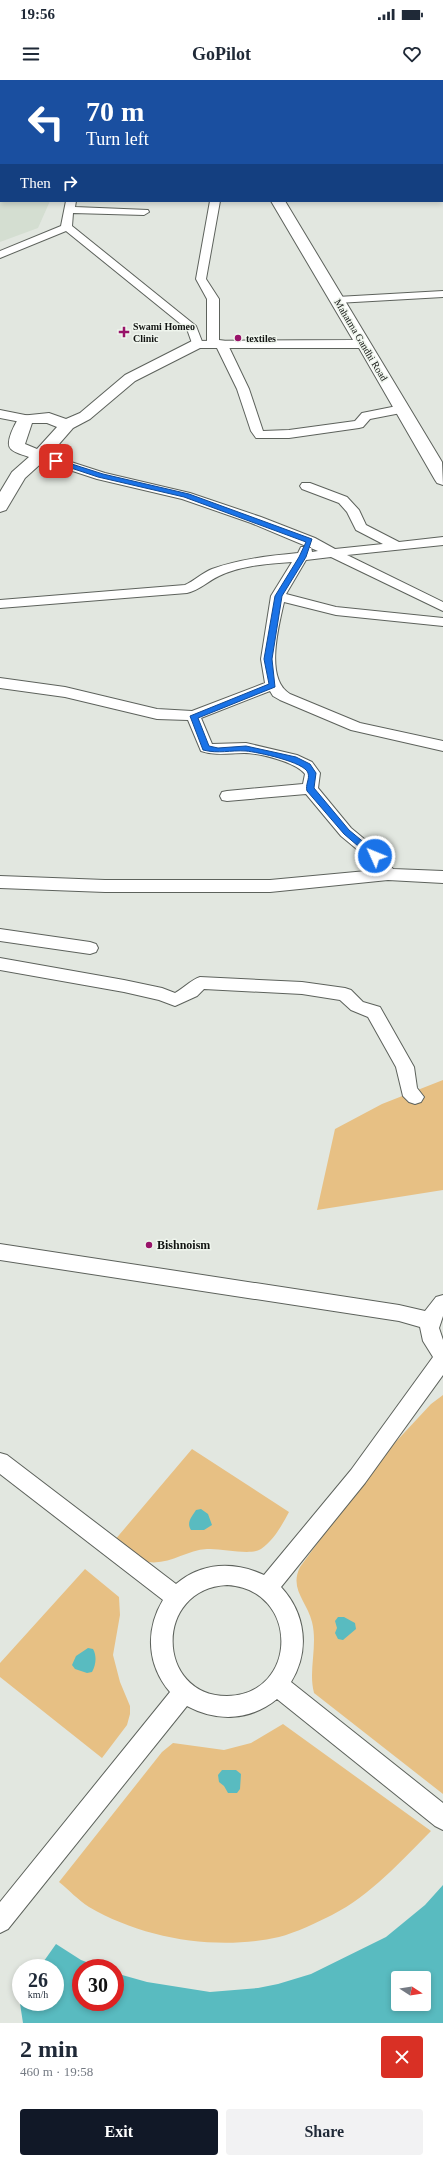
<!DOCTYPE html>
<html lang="en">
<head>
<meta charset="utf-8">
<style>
	:root { --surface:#fff; --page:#f2f2f3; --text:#1f2937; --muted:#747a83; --accent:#111827 }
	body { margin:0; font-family:Georgia,serif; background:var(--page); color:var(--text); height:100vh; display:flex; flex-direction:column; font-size:15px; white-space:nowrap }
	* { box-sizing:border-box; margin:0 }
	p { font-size:13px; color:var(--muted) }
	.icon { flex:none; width:22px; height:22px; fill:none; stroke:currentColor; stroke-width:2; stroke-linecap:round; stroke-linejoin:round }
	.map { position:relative; height:1943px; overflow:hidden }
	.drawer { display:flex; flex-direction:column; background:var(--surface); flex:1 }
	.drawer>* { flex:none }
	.guide { position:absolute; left:0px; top:0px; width:443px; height:122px; box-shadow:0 2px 6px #0003; background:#1a4fa0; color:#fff; overflow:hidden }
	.needle { width:26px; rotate:102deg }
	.tools { position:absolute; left:391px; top:1891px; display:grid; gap:8px }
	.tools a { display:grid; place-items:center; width:40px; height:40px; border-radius:4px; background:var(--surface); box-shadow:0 2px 6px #0003; font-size:20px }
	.speed { position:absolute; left:12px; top:1879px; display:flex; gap:8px; font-size:20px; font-weight:700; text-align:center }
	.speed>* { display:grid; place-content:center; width:52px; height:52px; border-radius:50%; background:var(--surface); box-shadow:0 2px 6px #0003; line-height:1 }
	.speed small { font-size:10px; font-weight:400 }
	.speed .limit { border:6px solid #d22; background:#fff; color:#111 }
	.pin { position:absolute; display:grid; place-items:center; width:34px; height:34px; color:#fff; margin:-17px; border-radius:8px; box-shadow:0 2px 6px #0006 }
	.me { position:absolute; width:44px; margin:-22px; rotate:314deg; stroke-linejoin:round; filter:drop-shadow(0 0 3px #0008) }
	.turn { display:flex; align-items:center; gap:14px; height:84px; padding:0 20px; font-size:18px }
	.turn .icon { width:52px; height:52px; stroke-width:2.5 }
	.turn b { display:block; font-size:28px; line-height:34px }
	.then { display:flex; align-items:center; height:38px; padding:0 20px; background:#0003; gap:8px; font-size:15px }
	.round { display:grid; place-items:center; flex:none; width:42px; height:42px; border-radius:4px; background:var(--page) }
	.headline { display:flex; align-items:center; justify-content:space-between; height:68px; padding:0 20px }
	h1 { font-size:24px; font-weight:800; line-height:30px }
	.button { display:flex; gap:8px; margin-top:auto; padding:8px 20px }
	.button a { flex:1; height:46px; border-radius:4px; background:var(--accent); color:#fff; font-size:16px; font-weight:800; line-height:46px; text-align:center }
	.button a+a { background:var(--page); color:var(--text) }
	.status { display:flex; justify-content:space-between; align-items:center; height:28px; padding:0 20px; background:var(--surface); direction:ltr }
	.status svg { height:11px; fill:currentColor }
	header { display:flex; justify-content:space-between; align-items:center; height:52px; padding:0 20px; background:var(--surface); font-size:18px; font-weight:800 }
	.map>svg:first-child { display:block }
	.built { fill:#d4ded1 }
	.green { fill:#e7c084 }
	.water { fill:#59bbc0; fill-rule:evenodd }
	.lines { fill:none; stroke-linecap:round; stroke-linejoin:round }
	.street-casing { stroke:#5d625c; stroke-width:2 }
	.secondary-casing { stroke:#5d625c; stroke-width:2 }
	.street { fill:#fff; fill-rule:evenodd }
	.secondary { fill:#fff; fill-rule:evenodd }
	.rail-casing { stroke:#535653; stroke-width:3 }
	.rail { stroke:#eff5ed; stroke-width:2; stroke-dasharray:5.5; stroke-linecap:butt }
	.route { fill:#1a73e8; stroke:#114b97 }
	.poi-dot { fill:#981369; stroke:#eff5ed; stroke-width:1.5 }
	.labels { text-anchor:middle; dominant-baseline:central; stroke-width:3; stroke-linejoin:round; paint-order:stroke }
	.far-poi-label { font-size:10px; font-weight:bold; fill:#121412; stroke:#eff5ed; text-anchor:start }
	.far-street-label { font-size:10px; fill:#121412; stroke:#eff5ed }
	.poi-label { font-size:12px; font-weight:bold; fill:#121412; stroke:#eff5ed; text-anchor:start }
</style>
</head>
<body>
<div class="status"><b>19:56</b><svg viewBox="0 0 49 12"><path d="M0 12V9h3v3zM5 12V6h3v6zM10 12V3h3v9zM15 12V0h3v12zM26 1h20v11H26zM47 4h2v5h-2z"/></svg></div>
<header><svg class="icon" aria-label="menu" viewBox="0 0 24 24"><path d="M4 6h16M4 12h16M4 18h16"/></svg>GoPilot<svg class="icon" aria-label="heart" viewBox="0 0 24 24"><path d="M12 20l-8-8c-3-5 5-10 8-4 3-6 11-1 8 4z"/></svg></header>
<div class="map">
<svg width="443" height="1943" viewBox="0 0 443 1943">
	<rect width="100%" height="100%" fill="#e2e7e0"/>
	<path class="built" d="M0 94 1 121H50L38 148 0 162Z"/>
	<path class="green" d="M443 1000V1110L317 1130 335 1049 382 1024Z
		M443 1315V1714L314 1613C308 1590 318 1566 312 1542 307 1521 289 1509 300 1487L377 1382 431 1324Z
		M192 1369 289 1432C282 1445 274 1460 261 1469 250 1476 222 1468 207 1469 186 1470 170 1485 148 1482 139 1481 122 1466 114 1461Z
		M85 1489 119 1517 120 1535 113 1575 120 1602 130 1626V1634L127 1645 102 1678 0 1597V1583Z
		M283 1644 431 1751C401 1781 371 1815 332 1835 318 1842 295 1853 279 1857 217 1871 144 1859 89 1827 78 1820 69 1810 59 1802L162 1672 173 1663 224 1670 251 1663Z"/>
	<path class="water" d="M201 1429 208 1434 212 1445 204 1450H191C186 1443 192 1436 196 1430Z
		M338 1537H344L355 1543 356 1549 343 1560 338 1559 335 1553 337 1548 335 1541Z
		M88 1568 93 1569C97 1576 96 1585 92 1592L87 1593 75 1589 72 1585 76 1576Z
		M222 1690H236L241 1694 240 1709 237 1713H228L224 1706 219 1702 218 1695Z
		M443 1805V1943H23L19 1917 21 1914V1922H55V1888H39L56 1864 81 1880 102 1888H81V1922H115V1893L147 1902 210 1912 258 1908 278 1904 311 1894 386 1857 425 1825ZM398 1898H424V1924H398Z"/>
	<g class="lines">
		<g class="street-casing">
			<path id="street" d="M276 0H288L275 1Z
				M313 0H323V1H313Z
				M403 0H413V1H403Z
				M442 85H443V92H442Z
				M66 121H76L75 127 148 130 149 132 144 135 73 133 72 146 196 246 203 264 201 266H193L187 249 66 151 0 178V171L61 146Z
				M210 121H220L206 199 219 219V260L225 261 227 263 249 309 263 351 289 350 355 341 362 333 402 325 406 326 408 329 406 332 370 339 363 347 359 348 289 358H256L251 351 237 309 216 266 209 265 207 263V219L196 199Z
				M443 211V217L337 223 331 220 337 217Z
				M0 330 30 336 32 339 26 343 0 338Z
				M40 372 105 393 190 413 261 437 315 458 335 469 383 464 356 450 347 432 339 423 302 409 300 406 302 403H310L347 417 359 430 366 445 399 462 443 457V465L347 475 443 522V531L331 477 306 480 286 514 336 527 443 538V546L336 535 284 522C279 545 264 599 290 614L360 643 443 661V671L351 650 280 620 273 616 270 611 201 638 212 664 246 663 297 675 312 682 320 693 318 708 351 748 380 772 393 789 443 791V803L388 800 270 812H105L0 808V796L105 800H270L377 790 370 780 341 756 306 714 227 721 222 720 220 716 222 712 227 711 303 704 305 694C296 682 259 673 244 673 229 673 216 676 201 671L188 640 157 639 65 617 0 608V598L65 607 157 629 192 631 265 603 261 579 271 516 292 482C268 484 242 485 219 496 208 501 200 510 187 513L0 528V520L185 505C194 501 202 493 212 489 240 479 268 476 298 473L301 467H311L312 472 318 471 251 443 182 419 97 399 36 379 34 376 36 373Z
				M0 849 90 862 96 864 98 868 96 872 90 874 0 861Z
				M0 878 124 900 162 908 175 913C184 908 191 900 200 897L302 902 345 908 351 910 363 922 380 927 414 987 417 1008 424 1017 421 1022 415 1024 409 1022 403 1016 396 987 368 937 351 930 340 920 302 914 204 909 197 916 175 926 159 920 124 912 0 890Z
				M0 1164 399 1225 425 1231 436 1217 443 1215V1236L439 1248 443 1260V1295L365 1403 281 1507C306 1534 310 1571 291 1602L443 1723V1750L435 1746 277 1619C250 1641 217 1642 187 1626L8 1849 0 1853V1822L170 1612C147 1585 145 1550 163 1520L0 1394V1373L7 1375 176 1504C202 1482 234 1481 264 1495L351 1390 433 1277 423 1261 420 1247 399 1241 0 1180ZM227 1505C300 1509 299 1615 227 1616 156 1616 153 1509 227 1505Z"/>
		</g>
		<g class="secondary-casing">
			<path id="secondary" d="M202 0H214L215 1H203Z
				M0 34H1L0 43Z
				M271 121H285L442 382 443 405 437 403 435 400 359 268H200L135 301 90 339 73 348 46 379 25 398 6 430 0 432V412L12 392 29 377C24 375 15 373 11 369 4 363 16 342 20 336L49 333 66 339 80 333 125 295 192 261 353 260ZM32 343H47L57 347 37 369 25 364Z"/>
		</g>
		<use href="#street" class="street"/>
		<use href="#secondary" class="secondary"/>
		<g class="rail-casing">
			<path id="rail" d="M265 1 268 0"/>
		</g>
		<use href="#rail" class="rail"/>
	</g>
	<path class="route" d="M56 379 103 394 189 414 312 459 306 477 282 516 272 579 275 607 198 638 209 666 218 668 246 666 296 677 310 684 316 693 314 708 349 750 378 774V778H372L344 754 307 711C305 705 310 699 308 693 305 682 257 672 246 671 230 670 219 674 203 670L190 636 269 604 264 579 275 516 299 477 306 462 184 417 98 397 53 382V379Z"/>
	<g class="poi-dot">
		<path d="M122 246h4v4h4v4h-4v4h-4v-4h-4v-4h4z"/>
		<circle cx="238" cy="258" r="4"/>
		<circle cx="149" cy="1165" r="4"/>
	</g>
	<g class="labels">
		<g class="far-poi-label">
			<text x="133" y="246">Swami Homeo<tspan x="133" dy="12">Clinic</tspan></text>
			<text x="246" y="258">textiles</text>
		</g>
		<g class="far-street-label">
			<text transform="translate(361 260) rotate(59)">Mahatma Gandhi Road</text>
		</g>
		<g class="poi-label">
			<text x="157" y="1165">Bishnoism</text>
		</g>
	</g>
</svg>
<div class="tools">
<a><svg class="needle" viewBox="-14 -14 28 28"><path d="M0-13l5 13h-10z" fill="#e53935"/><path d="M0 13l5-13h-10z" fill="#747a83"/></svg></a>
</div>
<div class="speed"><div>26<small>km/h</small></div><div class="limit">30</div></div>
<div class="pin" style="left:56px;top:381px;background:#d93025"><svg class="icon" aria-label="arrive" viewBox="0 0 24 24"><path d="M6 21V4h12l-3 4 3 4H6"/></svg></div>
<svg class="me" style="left:375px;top:776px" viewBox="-20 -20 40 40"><circle r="17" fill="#1a73e8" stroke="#fff" stroke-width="3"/><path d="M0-11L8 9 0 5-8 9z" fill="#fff"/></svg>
<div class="guide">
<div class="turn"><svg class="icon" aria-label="left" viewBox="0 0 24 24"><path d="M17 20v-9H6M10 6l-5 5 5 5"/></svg><div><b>70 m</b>Turn left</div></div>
<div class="then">Then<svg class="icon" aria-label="right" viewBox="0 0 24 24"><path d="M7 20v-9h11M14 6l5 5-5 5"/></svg></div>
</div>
</div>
<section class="drawer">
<div class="headline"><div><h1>2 min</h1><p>460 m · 19:58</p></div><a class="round" style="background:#d93025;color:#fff"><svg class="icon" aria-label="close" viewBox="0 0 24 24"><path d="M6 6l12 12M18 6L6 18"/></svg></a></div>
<div class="button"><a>Exit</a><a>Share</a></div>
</section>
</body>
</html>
